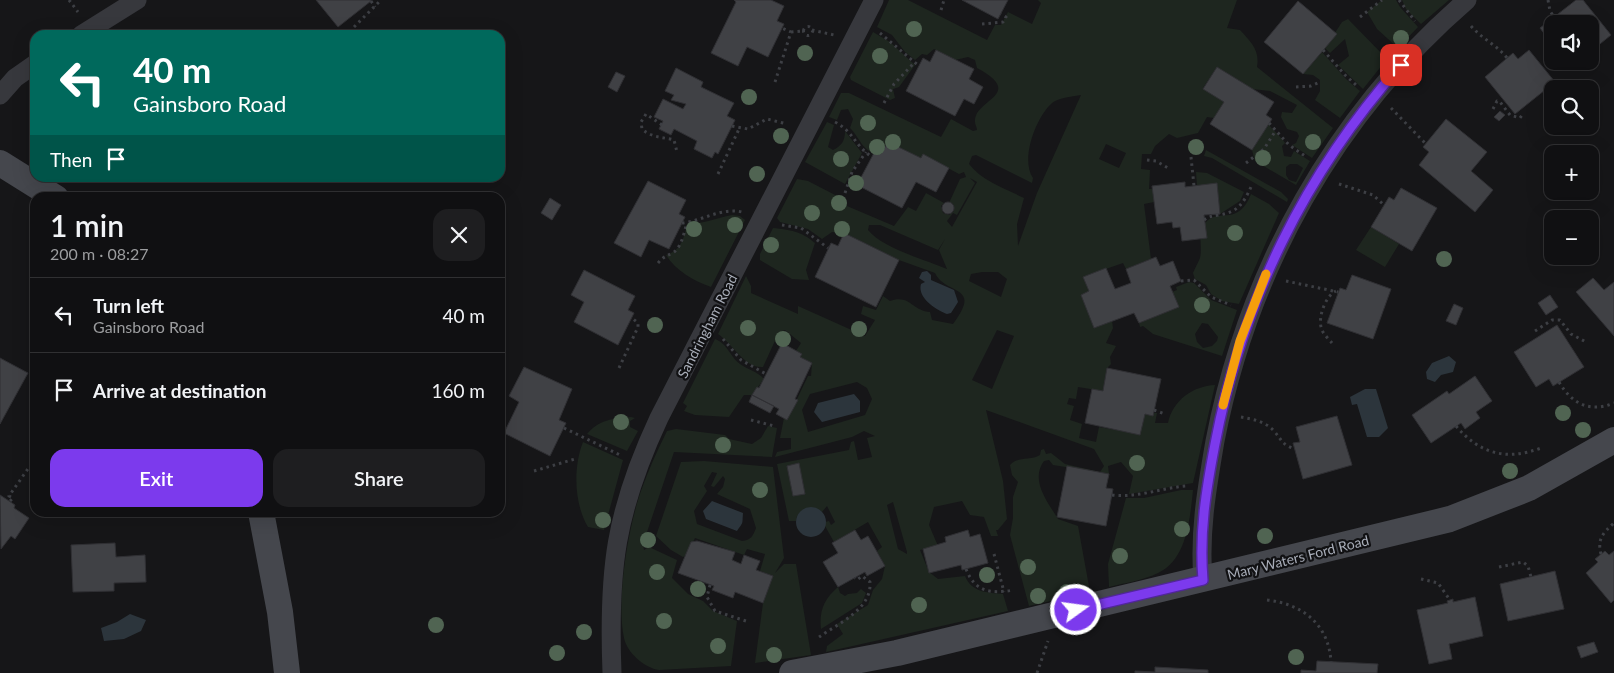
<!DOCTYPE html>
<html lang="en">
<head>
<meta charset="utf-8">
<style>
	:root { --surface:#101012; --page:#1e1e20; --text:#f1f3f6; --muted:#9c9d9f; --line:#303032; --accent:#7c3aed }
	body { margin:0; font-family:Lato,sans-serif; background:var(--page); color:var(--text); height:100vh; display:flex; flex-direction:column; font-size:19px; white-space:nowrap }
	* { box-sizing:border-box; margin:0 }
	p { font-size:16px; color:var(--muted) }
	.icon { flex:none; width:28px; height:28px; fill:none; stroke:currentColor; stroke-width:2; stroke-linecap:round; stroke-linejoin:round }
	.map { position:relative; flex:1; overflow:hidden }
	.drawer { position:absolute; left:30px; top:192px; width:475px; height:325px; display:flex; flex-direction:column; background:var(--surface); border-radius:15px; box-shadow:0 5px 20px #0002,0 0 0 1px var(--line) }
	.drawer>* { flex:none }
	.top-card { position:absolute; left:30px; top:30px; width:475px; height:152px; border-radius:15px; box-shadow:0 5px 20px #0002,0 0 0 1px var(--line); background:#00695c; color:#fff; overflow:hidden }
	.controls { position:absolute; left:1544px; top:15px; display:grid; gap:10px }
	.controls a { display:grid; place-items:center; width:55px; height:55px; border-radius:10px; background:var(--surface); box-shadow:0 5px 20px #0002,0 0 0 1px var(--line); font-size:25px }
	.pin { position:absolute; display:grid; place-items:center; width:42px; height:42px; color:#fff; margin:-21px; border-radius:10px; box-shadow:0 2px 8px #0006 }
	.me { position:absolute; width:55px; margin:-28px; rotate:76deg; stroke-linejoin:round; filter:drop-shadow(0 0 4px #0008) }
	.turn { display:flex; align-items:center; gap:18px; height:105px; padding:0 20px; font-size:22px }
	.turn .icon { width:65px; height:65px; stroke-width:2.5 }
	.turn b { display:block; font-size:35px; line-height:42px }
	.then { display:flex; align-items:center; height:48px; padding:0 20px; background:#0003; gap:10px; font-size:19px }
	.round { display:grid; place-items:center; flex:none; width:52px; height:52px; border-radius:15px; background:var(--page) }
	.summary { display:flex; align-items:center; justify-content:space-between; height:85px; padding:0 20px }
	h1 { font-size:30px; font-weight:600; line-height:38px }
	.cta { display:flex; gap:10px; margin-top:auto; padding:10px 20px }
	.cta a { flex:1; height:58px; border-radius:15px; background:var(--accent); color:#fff; font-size:20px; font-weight:600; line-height:58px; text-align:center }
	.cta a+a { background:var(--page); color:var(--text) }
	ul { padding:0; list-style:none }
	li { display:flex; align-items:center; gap:15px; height:75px; padding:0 20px; border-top:1px solid var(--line) }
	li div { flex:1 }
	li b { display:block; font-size:19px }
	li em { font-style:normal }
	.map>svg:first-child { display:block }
	.green { fill:#1e261f; fill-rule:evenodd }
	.water { fill:#2c353c }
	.building { fill:#404145; stroke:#303034 }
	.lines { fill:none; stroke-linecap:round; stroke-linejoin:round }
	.path { stroke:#3d3f44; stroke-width:3; stroke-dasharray:2.5 4; stroke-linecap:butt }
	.street { stroke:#37383d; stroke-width:19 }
	.secondary { stroke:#45474d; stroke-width:26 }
	.tree { fill:#506452 }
	.route-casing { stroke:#51269a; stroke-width:12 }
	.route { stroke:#7c3aed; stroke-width:9 }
	.slow { stroke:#f59e0b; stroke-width:9 }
	.labels { text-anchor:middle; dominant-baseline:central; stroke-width:4.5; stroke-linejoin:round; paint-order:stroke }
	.street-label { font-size:14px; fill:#a8adb8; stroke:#111113 }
</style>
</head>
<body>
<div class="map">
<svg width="1614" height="673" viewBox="0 0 1614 673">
	<rect width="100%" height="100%" fill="#161618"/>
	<path class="green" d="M889 0H908L987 40 995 25H1001L1008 12 1032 24 1041 3 1038 0H1237L1227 28 1240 30C1251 42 1260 50 1257 67L1333 128 1312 158 1292 145 1296 143 1299 136 1297 132 1287 129 1281 117 1282 112 1292 113 1297 105 1270 91 1252 89 1217 67 1203 88 1224 102 1214 118 1207 117 1198 133 1177 138 1169 134 1155 146 1151 154H1142L1141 169 1150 170 1149 189H1153L1154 202 1144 204 1151 259 1126 269 1123 263 1083 277 1089 291 1081 295 1094 328 1112 321 1113 328 1106 343 1116 346 1110 357 1111 364 1107 368 1103 391 1078 387 1076 399 1069 398 1067 404 1074 406 1070 420 1082 424 1079 438 1096 442 1099 427 1140 434 1145 414 1153 415 1154 413H1157L1155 423H1168C1173 400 1193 386 1215 385L1193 483 1129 494 1133 476 1121 462 1108 466 1109 474 1053 465 1049 460 1044 461C1030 480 1047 501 1058 519L1078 526 1090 592 1029 606 1010 535 1013 518V497L1018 482 1012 475 1010 465C1018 456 1030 461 1040 455L1041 450 1044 449 1046 454 1051 453 1065 464 1100 472 1104 466 1094 449 986 410 1003 481 1007 519 998 530H996L998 536H991L984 517 970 515 962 501 934 507 929 525 938 546 920 550 929 572 938 579 965 576C971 592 988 593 1003 594L1008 611 826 652 827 646 843 634 837 624 868 605 873 590 882 579 885 566 877 551 882 547 868 522 834 542 825 526V522L829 521 831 525 835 522 827 506 822 512 818 509 797 516 796 521H789L777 464 849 450 851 442 854 441 858 460 872 457 867 438 875 436 864 431 852 437 775 457 777 452 791 449V438H780L784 418 787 420 808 376H811L812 363 800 357 802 354 796 351 801 343 785 330 779 332 763 367C745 369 732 343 718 334L746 276 751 286V293L798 314V306L865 336 875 320 861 314 863 306 876 310 883 296 890 301C910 294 912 311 930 312L932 320 953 324C983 284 946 296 935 273L899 260 844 233 832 232 822 239 808 229 780 222 777 218 797 179 808 181 839 197 847 206 894 226 908 207 916 211 926 193 944 203 941 206 943 213 949 215 954 211 953 204 949 203 960 179 966 177 964 172 959 174 923 155 921 158 888 142 881 154C863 154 861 139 850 128L853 119 848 109 841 110 837 120 829 117 841 93H849L941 137 951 119 973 131 977 130C977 127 975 125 975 122 973 99 1027 95 977 68L975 60 968 57 955 60 934 49 927 55 922 54 915 60 905 52 892 35 877 27ZM1081 95 1037 193 1018 246 1017 224 1024 198C1006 189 982 181 969 164L972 156 976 155 1032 183 1033 178C1020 160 1036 117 1052 103 1058 98 1074 96 1081 95ZM1106 144 1126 153 1119 168 1099 159ZM970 178 977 182 952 227 947 221 953 213 957 215 975 183ZM869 225H880L938 250 945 239 939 250 947 269C926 260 882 248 868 230ZM982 272H998L1007 279 1001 297 969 281 971 274ZM997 330 1014 336 992 389 972 380ZM857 382 867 388 872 399 865 415 808 432 802 410 810 394ZM893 502 907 552V554L898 549 887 505Z
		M1382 0H1396L1400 7 1418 27 1398 48 1377 29 1367 12Z
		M1402 0H1449L1421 24 1406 9Z
		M1348 19 1387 59 1363 89 1338 65 1349 56 1345 39 1330 53 1325 48 1342 22Z
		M873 32 890 42 915 65 899 87 893 89 895 98 890 100 851 80 850 77Z
		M1322 52 1346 79 1360 91 1340 118 1315 100 1320 91V80L1313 75 1303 74Z
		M827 122 834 125 828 147 833 150C842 146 845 140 845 131L862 153 845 184 805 162Z
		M1268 124 1283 140 1285 143 1282 146 1284 156 1291 157 1294 151 1310 161 1296 185 1255 161 1252 150ZM1290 164H1297L1303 168 1296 182 1289 180 1286 175V167Z
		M1206 150 1281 192 1288 199 1287 202 1212 158 1204 156Z
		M1196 172 1207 173 1244 192 1240 201 1220 214 1217 184 1197 186Z
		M1251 194 1269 204 1279 213 1239 304 1222 301 1211 294 1206 285 1195 279 1193 273C1195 268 1198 263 1200 258 1203 246 1196 231 1207 221 1219 209 1239 226 1251 194Z
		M732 215 740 216 745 220 711 287C694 281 676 271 666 255 681 251 684 238 687 224 703 224 716 218 732 215Z
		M1371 227 1399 244 1385 267 1356 250Z
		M773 228C790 230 801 231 815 243L806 270 809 280 792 279 760 260V254Z
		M1189 282 1194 283 1211 300 1237 310 1222 356 1153 334 1143 326 1140 327 1139 323 1178 307 1172 292 1177 290 1176 287ZM1202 323 1208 324 1218 337 1217 341 1212 346 1203 348 1197 342 1195 334Z
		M715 339C728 344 730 357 740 364 748 370 757 371 764 379L752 395H744L729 417 695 415 684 411 687 406 683 403Z
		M631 417 635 418 630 421V427L638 431 627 451 587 434C599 420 613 418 631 417Z
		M768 426 777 428 772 457 674 452 643 544 644 550 649 547 677 560 672 578 688 594 703 601 713 611 737 621 731 666 659 670C645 668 627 653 624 638 616 600 628 528 641 491 648 471 657 451 667 431L676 429 725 435 729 439 752 444 761 438Z
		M583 442 623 460 604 530 588 527C574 504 573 467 583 442Z
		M704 461 773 467 784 558 775 573 784 564H796L811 655 755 663 763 603 773 576 760 571 765 554 747 549 744 555 695 538 687 555 683 557 671 550 656 536 681 462ZM712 472 717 473 711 486 714 487 723 476 725 479 723 487 717 494 750 509 756 528C753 536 751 540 742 541L697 524 694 511 707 491 704 486Z
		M1181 490H1193C1190 518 1187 560 1158 573 1144 580 1125 583 1109 587L1108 564 1126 498H1144Z
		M838 587 840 593 845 596 848 594 857 593 861 589 866 593 862 603 821 629C819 611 824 599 838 587Z"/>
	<path class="water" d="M927 271 931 275V280L954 290 958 302 951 313 947 314C936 310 917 298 921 284L925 282 919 278 922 272Z
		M1449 356 1456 362 1453 372 1441 375 1435 382 1427 379 1426 372 1432 363Z
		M1365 389H1376L1388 428 1379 437H1367L1357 404 1352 405 1350 397Z
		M854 394 860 401V412L822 422 814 412 818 403Z
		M712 501 743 513C742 525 744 521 737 531L706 519 703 511Z
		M796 522a15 15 0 1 1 30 0a15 15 0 1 1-30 0Z
		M130 614 146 620 141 631 124 639 104 641 101 628 117 622Z"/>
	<path class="building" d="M316 0H371V1L338 27Z
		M734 0H771L784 6 777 21 784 24 768 57 747 47 738 66 711 53 736 2Z
		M962 0H1008L998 19Z
		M1576 0H1583L1611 35 1590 52V24H1552V44L1540 28Z
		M1298 1 1337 34 1303 74 1264 42Z
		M936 50 974 69 969 79 983 87 974 104 964 99 955 116 906 91 923 58 930 62Z
		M1529 50 1555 82 1515 114 1485 77 1513 53 1518 59Z
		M1217 67 1274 102 1266 115 1272 119 1252 150 1210 124 1224 102 1203 89Z
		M676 68 703 82 701 87 734 103 727 116 735 120 718 154 715 152 712 158 694 149 697 141 674 129 671 135 659 129 663 121 654 117 663 99 683 109 686 104 671 100 674 95 665 91Z
		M616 72 625 76 617 92 608 87Z
		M1500 111 1505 115 1499 121 1494 117Z
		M1446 119 1487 152 1471 171 1493 190 1475 212 1419 165 1429 152 1423 147Z
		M888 142 921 158 923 154 949 168 936 192 916 182 902 208 857 185 875 151 881 154Z
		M648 181 686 200 679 214 685 217 669 249 649 240 641 257 614 243Z
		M1185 182V187L1217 183 1220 214 1204 215 1207 238 1182 241 1180 227 1173 228 1172 222 1157 224 1152 186Z
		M1401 188 1437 208 1412 251 1371 227 1389 197 1394 200Z
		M550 198 561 205 552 220 541 213Z
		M942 208a6 6 0 1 1 12 0a6 6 0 1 1-12 0Z
		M844 233 899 260 876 307 815 277 831 243 838 246Z
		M1156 257 1160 266 1173 261 1181 281 1170 286 1179 307 1139 323 1134 313 1094 328 1081 295 1089 291 1083 277 1106 268 1115 289 1131 283 1126 269Z
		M584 270 635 296 628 310 634 313 618 345 574 322 584 302 571 295Z
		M1352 275 1391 289 1373 339 1327 323 1340 288 1346 290Z
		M1593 278 1604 290 1614 282V336L1576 292Z
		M1550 295 1558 307 1546 315 1538 303Z
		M1454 304 1463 308 1456 325 1446 321Z
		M1557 325 1584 367 1553 386 1549 379 1536 387 1514 352Z
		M782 343 802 354 800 357 812 363 795 399 798 400 787 420 776 414 779 409 752 395 757 387 759 388Z
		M0 358 28 373 0 424Z
		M524 367 572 389 559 420 566 423 550 456 504 433 519 402 509 396Z
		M1107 368 1161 379 1153 416 1145 414 1140 435 1085 423 1092 389 1103 391Z
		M1475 376 1492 401 1476 412 1480 418 1465 429 1461 423 1431 443 1412 415 1447 391 1449 394Z
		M752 395 774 406 770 413 749 402Z
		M1337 416 1352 465 1303 479 1293 443 1300 442 1296 427Z
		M799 463 805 494 793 496 787 466Z
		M1067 466 1109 474 1106 488 1113 489 1106 526 1057 517Z
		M0 495 15 505 14 508 29 518 15 539 11 536 1 549Z
		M855 530 861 540 868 536 885 566 867 576 865 572 838 587 823 562 838 553 832 543Z
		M968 530 970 537 980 534 988 563 962 570 961 565 929 573 923 549 946 542 945 537Z
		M697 541 735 552 732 560 741 564 744 555 760 561 756 570 773 576 763 603 735 592 733 598 712 590 714 586 678 573 691 542Z
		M115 543 116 557 145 555 146 582 114 583V591L73 592 71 545Z
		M1605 551 1609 555 1614 551V600L1611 603 1586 573 1598 562 1595 559Z
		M1555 571 1564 609 1508 621 1500 584Z
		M1475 597 1483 636 1449 644 1452 659 1429 664 1417 610 1448 603 1447 601 1453 599V602Z
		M1594 642 1598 652 1581 658 1577 647Z
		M1317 661 1378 664 1377 673H1301V670L1316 671Z
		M1155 667 1208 670V673H1135V671L1155 672Z"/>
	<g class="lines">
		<path class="path" d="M69 0 78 12
			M1399 0 1415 21
			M1548 0 1550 11 1554 17
			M371 1 375 7
			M941 10 944 0
			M1360 17 1382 0
			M982 24 1003 22 1006 17 1001 14
			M1471 26C1482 39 1497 45 1507 58
			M803.5 31a4.5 4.5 0 1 1 9 0a4.5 4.5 0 1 1-9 0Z
			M354 27 381 0
			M812 30 834 35
			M791 32 803 31
			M880 33 919 66
			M1323 50 1345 75 1356 85
			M775 82 791 32 782 28
			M1296 87 1311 86 1320 82
			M884 103 894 84 914 63
			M1391 108 1425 143
			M1493 109 1497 101 1500 102 1510 115 1520 118 1523 114
			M835 122C854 132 854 145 872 157
			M1269 123 1289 145 1305 156
			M662 125 646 114 641 122 642 129C652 138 663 137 674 140L677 152
			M732 126 748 129 767 119 787 124
			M1191 157 1194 186
			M1147 160 1156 161 1168 168
			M1246 163 1264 149 1276 130
			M718 174 739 129
			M1339 184 1373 195 1384 205
			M845 193 852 172 866 152
			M1204 220C1209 216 1213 216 1219 215 1238 212 1243 204 1251 187
			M682 223C702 221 722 207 742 212
			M782 225 801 228 828 248
			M658 263C665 255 666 257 674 252 682 246 684 232 687 223
			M1181 281 1194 280 1211 297 1231 305
			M1286 281 1338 292
			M1535 331 1552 320H1560L1571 334 1586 342
			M723 339 741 360 766 374
			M1332 343C1329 339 1324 335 1322 330 1317 319 1325 296 1336 291
			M619 368 638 327V323L632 318
			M1559 382C1572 404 1590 413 1614 403
			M1154 410 1165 414
			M1241 417C1253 419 1266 422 1274 431 1282 440 1282 445 1295 449
			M751 420 774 426
			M1456 426C1480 454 1506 461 1541 448
			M564 428 622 456
			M534 471 575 459
			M1112 495C1138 498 1161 488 1186 486
			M10 501 13 498 9 496 32 463 31 455
			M994 554 1004 592
			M1601 554C1597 539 1603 533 1614 523
			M1499 567 1523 562 1528 566 1531 577
			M966 569C975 592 990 594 1014 590
			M1421 579 1438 583 1450 600
			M710 585 707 597 715 611 749 622
			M1267 600C1303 604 1329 625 1331 662
			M819 637C839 623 872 609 870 582L862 576 857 580 855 578
			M1037 673 1048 641"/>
		<path class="street" d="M81 35 137 0
			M0 95 15 78 35 64
			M1203 580C1199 532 1207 488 1215 441 1248 270 1335 114 1467 0
			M612 673C608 570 615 512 659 418L874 0"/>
		<path class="secondary" d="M0 163 56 198
			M261 512 280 612 287 673
			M792 673 897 653 1450 519 1529 488 1614 440"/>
	</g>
	<g class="tree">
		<circle cx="914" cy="29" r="8"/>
		<circle cx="1401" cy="38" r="8"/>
		<circle cx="805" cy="53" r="8"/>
		<circle cx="880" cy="56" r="8"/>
		<circle cx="749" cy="97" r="8"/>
		<circle cx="868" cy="123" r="8"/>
		<circle cx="781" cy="136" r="8"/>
		<circle cx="893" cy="142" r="8"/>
		<circle cx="1313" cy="142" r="8"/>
		<circle cx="877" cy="147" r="8"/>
		<circle cx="1196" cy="147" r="8"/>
		<circle cx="1263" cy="158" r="8"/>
		<circle cx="841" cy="159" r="8"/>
		<circle cx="757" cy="174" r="8"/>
		<circle cx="856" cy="183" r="8"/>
		<circle cx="839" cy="203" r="8"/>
		<circle cx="812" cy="213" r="8"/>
		<circle cx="735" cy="225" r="8"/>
		<circle cx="694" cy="229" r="8"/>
		<circle cx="842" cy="229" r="8"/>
		<circle cx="1235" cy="233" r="8"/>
		<circle cx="771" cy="245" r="8"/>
		<circle cx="1444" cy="259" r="8"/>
		<circle cx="1202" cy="305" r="8"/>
		<circle cx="655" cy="325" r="8"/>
		<circle cx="748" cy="328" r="8"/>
		<circle cx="859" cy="329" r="8"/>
		<circle cx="783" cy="339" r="8"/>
		<circle cx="1563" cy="413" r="8"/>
		<circle cx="621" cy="422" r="8"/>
		<circle cx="1583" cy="430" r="8"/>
		<circle cx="723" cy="445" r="8"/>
		<circle cx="1137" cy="463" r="8"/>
		<circle cx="1510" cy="471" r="8"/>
		<circle cx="760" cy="490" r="8"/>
		<circle cx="603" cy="520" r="8"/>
		<circle cx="1182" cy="529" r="8"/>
		<circle cx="1265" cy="536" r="8"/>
		<circle cx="648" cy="540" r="8"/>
		<circle cx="1120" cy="556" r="8"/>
		<circle cx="1028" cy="567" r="8"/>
		<circle cx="657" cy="572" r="8"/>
		<circle cx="987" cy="575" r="8"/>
		<circle cx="698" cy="589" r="8"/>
		<circle cx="1067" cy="592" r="8"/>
		<circle cx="1038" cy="596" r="8"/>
		<circle cx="919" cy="605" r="8"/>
		<circle cx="664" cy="621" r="8"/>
		<circle cx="436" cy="625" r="8"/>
		<circle cx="584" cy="632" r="8"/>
		<circle cx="718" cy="646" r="8"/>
		<circle cx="557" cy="653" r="8"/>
		<circle cx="774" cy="655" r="8"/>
		<circle cx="1296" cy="657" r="8"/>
	</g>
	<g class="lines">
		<g class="route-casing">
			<path id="route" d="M1076 610 1203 580C1199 533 1206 490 1215 444 1242 302 1305 173 1401 65"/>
		</g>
		<use href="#route" class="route"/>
		<path class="slow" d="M1223 405 1240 341 1266 274"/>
	</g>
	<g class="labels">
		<g class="street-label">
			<text transform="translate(707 326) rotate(-63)">Sandringham Road</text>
			<text transform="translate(1298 557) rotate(-14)">Mary Waters Ford Road</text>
		</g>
	</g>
</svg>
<div class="controls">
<a><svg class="icon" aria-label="sound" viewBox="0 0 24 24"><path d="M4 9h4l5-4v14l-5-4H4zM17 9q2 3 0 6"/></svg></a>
<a><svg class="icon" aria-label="search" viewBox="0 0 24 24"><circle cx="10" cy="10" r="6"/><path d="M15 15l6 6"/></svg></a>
<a>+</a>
<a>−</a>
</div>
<div class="pin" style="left:1401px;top:65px;background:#d93025"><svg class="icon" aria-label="arrive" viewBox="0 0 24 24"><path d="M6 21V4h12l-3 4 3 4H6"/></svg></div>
<svg class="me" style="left:1076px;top:610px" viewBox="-20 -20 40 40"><circle r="17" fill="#7c3aed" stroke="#fff" stroke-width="3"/><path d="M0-11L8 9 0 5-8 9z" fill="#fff"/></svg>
<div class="top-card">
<div class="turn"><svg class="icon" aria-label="left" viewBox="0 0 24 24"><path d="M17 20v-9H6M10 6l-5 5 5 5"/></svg><div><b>40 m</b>Gainsboro Road</div></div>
<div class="then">Then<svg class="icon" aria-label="arrive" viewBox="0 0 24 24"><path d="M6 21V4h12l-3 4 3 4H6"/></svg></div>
</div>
<section class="drawer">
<div class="summary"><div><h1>1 min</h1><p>200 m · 08:27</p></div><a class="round"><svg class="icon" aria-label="close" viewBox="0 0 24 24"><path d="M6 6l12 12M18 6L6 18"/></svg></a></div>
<ul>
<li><svg class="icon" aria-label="left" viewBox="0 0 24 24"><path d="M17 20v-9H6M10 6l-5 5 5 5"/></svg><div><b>Turn left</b><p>Gainsboro Road</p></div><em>40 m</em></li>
<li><svg class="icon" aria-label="arrive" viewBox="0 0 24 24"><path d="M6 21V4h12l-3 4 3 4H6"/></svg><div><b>Arrive at destination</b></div><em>160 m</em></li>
</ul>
<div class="cta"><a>Exit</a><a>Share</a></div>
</section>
</div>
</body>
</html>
